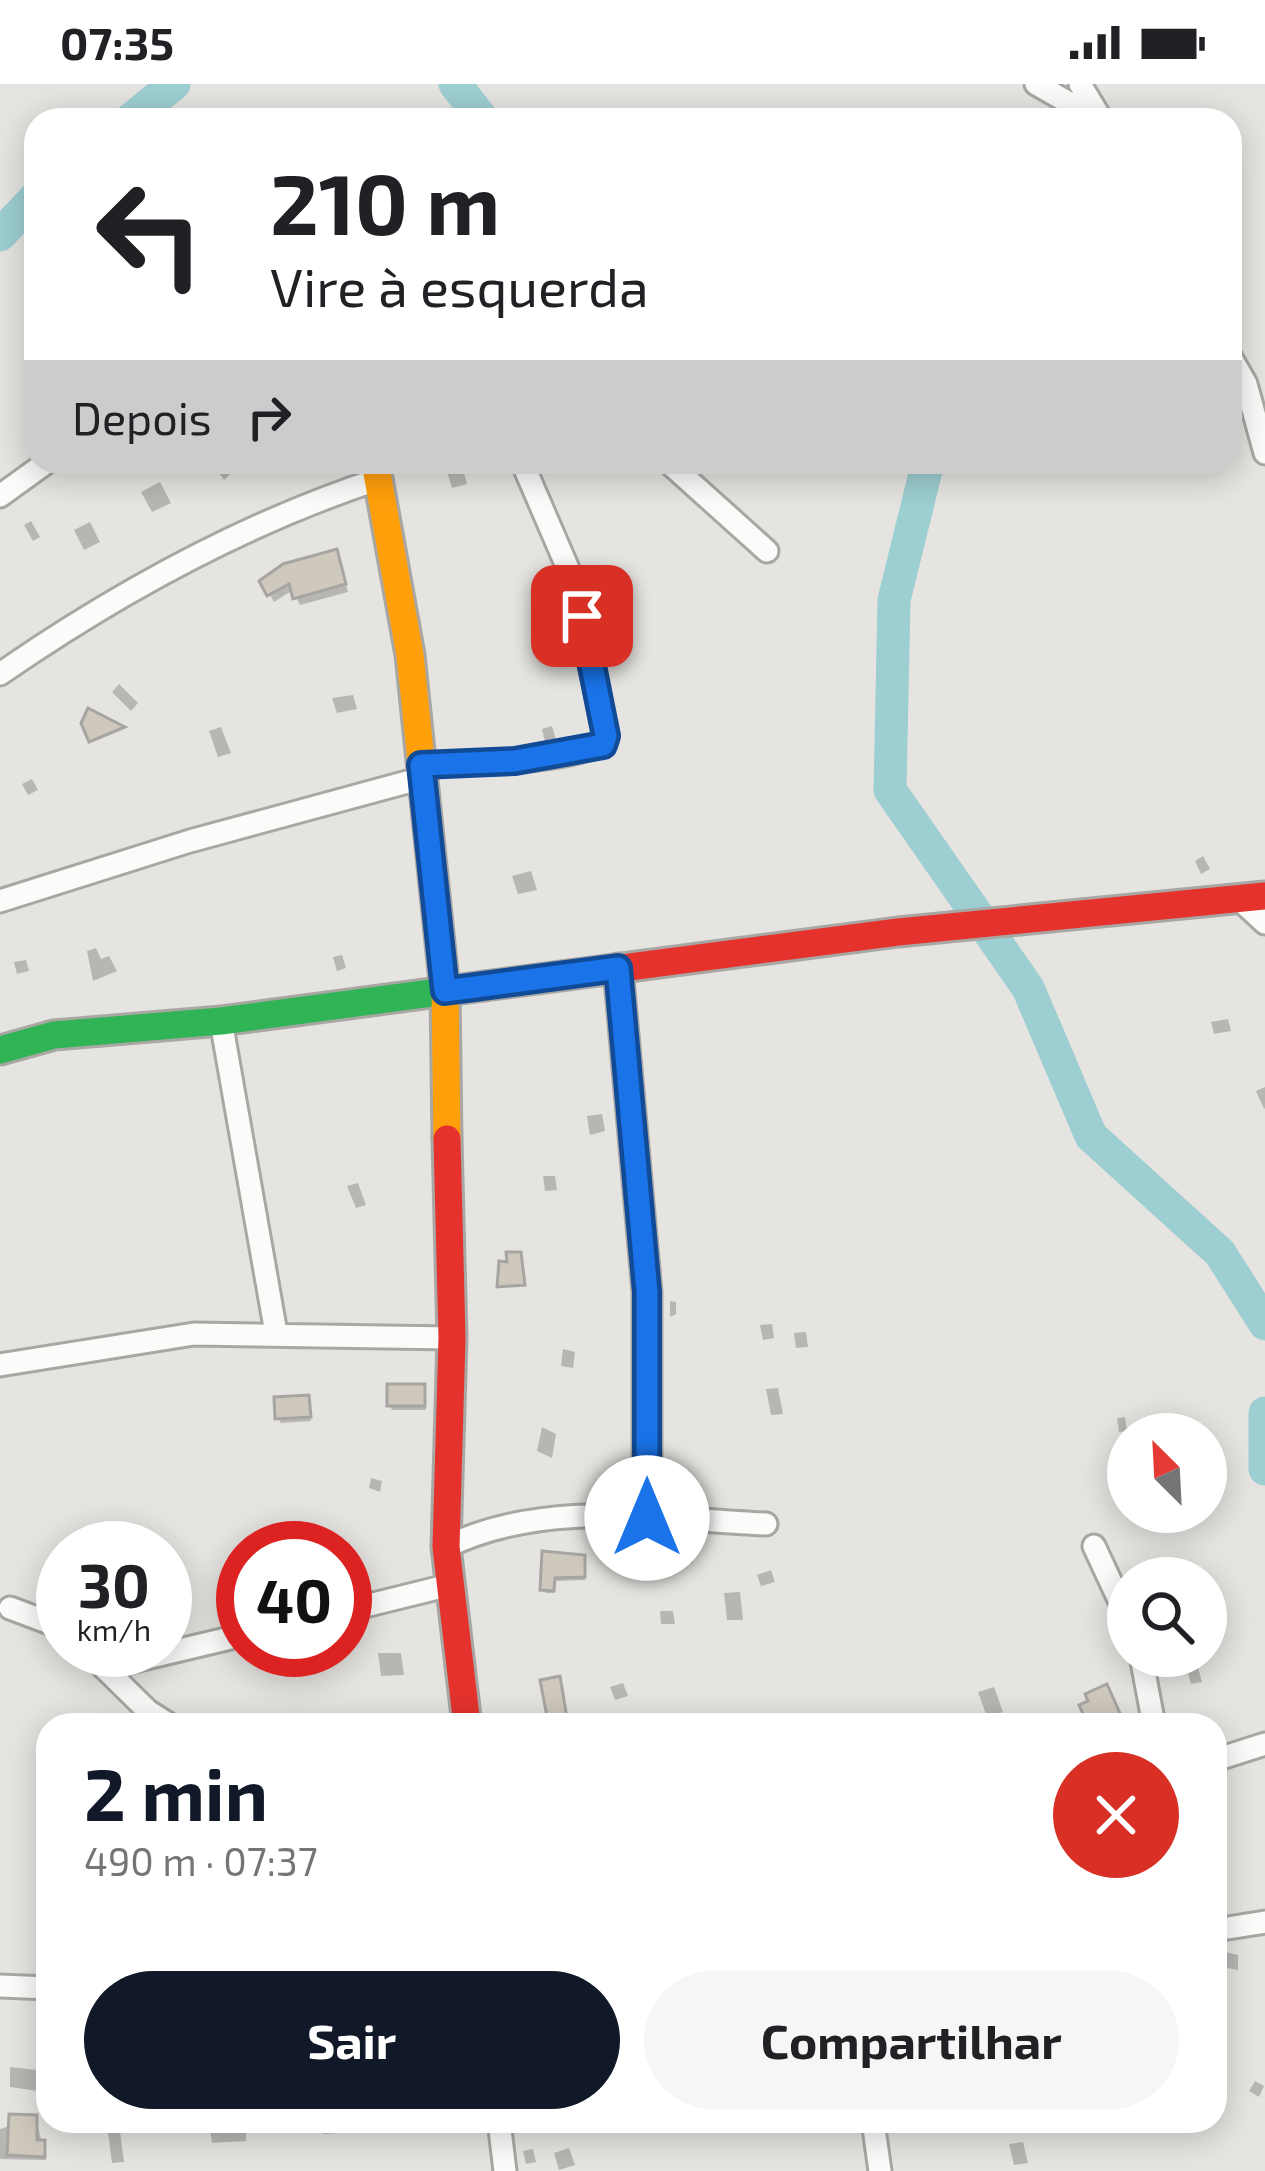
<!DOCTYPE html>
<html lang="pt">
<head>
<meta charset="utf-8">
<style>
	:root { --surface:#fff; --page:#f6f6f6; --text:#202124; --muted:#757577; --accent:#111827 }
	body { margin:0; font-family:"Exo 2",sans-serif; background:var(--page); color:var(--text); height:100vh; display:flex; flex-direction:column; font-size:45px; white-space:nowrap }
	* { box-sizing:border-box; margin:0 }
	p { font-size:39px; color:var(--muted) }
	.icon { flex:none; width:66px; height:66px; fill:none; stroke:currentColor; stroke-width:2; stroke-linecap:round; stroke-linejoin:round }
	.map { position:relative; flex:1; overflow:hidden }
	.panel { position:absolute; left:36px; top:1629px; width:1191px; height:420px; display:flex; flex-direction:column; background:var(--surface); border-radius:36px; box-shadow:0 6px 30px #0003 }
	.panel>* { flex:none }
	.hud { position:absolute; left:24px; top:24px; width:1218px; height:366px; border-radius:36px; box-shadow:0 6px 30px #0003; background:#fff; color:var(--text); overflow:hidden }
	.needle { width:78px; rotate:336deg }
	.tools { position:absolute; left:1107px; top:1329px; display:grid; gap:24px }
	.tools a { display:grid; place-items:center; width:120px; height:120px; border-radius:50%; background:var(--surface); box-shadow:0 6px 30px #0003; font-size:60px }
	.speed { position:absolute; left:36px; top:1437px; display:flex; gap:24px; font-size:60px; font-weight:700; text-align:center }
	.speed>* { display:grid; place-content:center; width:156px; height:156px; border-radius:50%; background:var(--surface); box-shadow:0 6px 30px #0003; line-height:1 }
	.speed small { font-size:30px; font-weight:400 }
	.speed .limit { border:18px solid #d22; background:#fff; color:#111 }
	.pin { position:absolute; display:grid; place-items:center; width:102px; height:102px; color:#fff; margin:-51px; border-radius:24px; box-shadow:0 6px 18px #0006 }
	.me { position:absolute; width:132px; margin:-66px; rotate:0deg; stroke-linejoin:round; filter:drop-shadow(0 0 9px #0008) }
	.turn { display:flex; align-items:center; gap:42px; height:252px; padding:0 48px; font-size:54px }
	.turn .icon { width:156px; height:156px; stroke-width:2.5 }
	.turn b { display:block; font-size:84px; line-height:102px }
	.then { display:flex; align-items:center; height:114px; padding:0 48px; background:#0003; gap:24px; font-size:45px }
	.round { display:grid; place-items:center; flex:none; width:126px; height:126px; border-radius:63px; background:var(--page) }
	.overview { display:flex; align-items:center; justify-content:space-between; height:204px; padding:0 48px }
	h1 { font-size:72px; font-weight:700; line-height:90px; color:var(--accent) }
	.action { display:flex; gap:24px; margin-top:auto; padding:24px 48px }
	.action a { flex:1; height:138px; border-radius:72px; background:var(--accent); color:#fff; font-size:48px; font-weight:700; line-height:138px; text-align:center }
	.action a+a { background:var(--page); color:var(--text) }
	.status { display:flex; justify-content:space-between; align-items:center; height:84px; padding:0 60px; background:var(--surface); direction:ltr }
	.status svg { height:33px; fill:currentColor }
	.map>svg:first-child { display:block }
	.shadow { fill:#0003 }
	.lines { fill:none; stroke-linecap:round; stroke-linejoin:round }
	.river { stroke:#9dced2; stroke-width:33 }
	.building { fill:#cfc8bd; stroke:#a7a5a2; stroke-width:3 }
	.street-casing { stroke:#a8a7a4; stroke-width:27 }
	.fast-casing { stroke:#a8a7a4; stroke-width:33 }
	.slow-casing { stroke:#a8a7a4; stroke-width:33 }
	.jam-casing { stroke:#a8a7a4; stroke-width:33 }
	.street { stroke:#fbfbfa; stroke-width:21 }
	.fast { stroke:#30b455; stroke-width:27 }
	.slow { stroke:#ff9f0a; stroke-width:27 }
	.jam { stroke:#e5322d; stroke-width:27 }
	.route-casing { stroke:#114b97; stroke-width:30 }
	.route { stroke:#1a73e8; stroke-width:21 }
</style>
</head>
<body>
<div class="status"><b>07:35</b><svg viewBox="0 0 49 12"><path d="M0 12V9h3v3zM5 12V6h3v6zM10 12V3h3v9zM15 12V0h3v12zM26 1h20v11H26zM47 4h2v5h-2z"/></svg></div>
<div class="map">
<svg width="1265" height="2087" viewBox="0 0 1265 2087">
	<rect width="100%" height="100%" fill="#e6e4e0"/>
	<path class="shadow" d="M217 378H244L224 396 213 381Z
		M444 378H461L467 400 452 404Z
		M160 398 171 419 152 428 141 408Z
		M31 437 40 453 33 457 24 441Z
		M90 438 100 458 84 466 74 446Z
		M340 476 348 508 300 521 293 506 274 518 263 498Z
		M119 600 138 619 131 627 112 608Z
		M353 611 357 625 337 629 332 614Z
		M552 642 556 656 545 658 542 645Z
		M221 643 231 669 218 673 209 647Z
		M32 695 38 706 28 711 22 700Z
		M1203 772 1210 785 1201 790 1195 777Z
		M531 787 537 806 518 810 512 792Z
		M96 864 101 875 109 872 117 887 93 897 87 867Z
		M342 871 346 884 337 887 333 873Z
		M26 876 29 887 17 890 14 878Z
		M1228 935 1231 947 1214 950 1211 938Z
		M1265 1003V1024L1264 1025 1256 1007Z
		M602 1030 605 1047 590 1051 587 1032Z
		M543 1092H555L557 1106 545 1107Z
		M358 1099 366 1121 356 1124 347 1102Z
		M670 1217 676 1218V1230L670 1233Z
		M772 1240 774 1254 763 1256 760 1241Z
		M806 1248 808 1263 796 1264 794 1249Z
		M563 1265 575 1268 573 1284 561 1282Z
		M424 1303 426 1326H392L390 1322Z
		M778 1304 783 1330 771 1331 766 1305Z
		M308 1314 311 1337 281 1339 278 1334Z
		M1125 1333 1127 1347 1119 1348 1117 1334Z
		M542 1343 556 1350 552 1374 537 1367Z
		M371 1394 382 1397 380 1408 369 1404Z
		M689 1464 693 1479 673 1480 669 1465Z
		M545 1470 585 1478V1496L555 1497 554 1509H545Z
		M771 1486 775 1498 761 1502 757 1491Z
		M740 1508 743 1536H727L724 1509Z
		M660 1527H673L675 1540H661Z
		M1110 1538 1123 1551 1114 1555Z
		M378 1569H401L404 1591 381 1592Z
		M1197 1580 1202 1598 1191 1600 1186 1582Z
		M623 1599 628 1612 615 1616 610 1603Z
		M561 1600 568 1639 553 1641 550 1637Z
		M994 1603 1003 1628 987 1633 978 1608Z
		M1105 1604 1122 1641H1092L1083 1622Z
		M1217 1866 1238 1871V1886L1217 1882Z
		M10 1983 37 1986 38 2007 10 2003Z
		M1255 1997 1264 2002 1259 2013 1249 2007Z
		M36 2034 46 2076 0 2075V2045Z
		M209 2037H246V2057L212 2059Z
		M320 2037H351V2048L323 2050Z
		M1025 2037H1036L1034 2045 1025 2044Z
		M119 2040 124 2078 112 2079 107 2041Z
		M1023 2058 1028 2079 1014 2081 1009 2060Z
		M569 2064 575 2081 559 2086 554 2069Z
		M533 2065 536 2078 526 2080 523 2067Z"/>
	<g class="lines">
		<path class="river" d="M455 0 483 36
			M130 36 174 0
			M0 151 36 113
			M928 378 894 516 890 706 1028 904 1091 1052 1220 1169 1265 1240
			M1265 1329V1385"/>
	</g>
	<path class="building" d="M337 465 346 500 293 515 289 500 267 512 259 497 283 480Z
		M88 624 125 643 89 658 81 639Z
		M506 1168H521L525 1201 497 1203 499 1177 507 1178Z
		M387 1300H425V1322H387Z
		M309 1311 311 1333 275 1335 274 1313Z
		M542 1467 585 1471V1493L555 1494 554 1507 540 1506Z
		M560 1592 567 1634 548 1638 540 1596Z
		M1107 1600 1123 1636 1088 1641 1079 1621 1088 1617 1085 1610Z
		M9 2030 37 2031V2056H45V2073L7 2071Z"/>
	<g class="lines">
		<g class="street-casing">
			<path id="street" d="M1036 0 1099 36
				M1080 0 1101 35
				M1230 272 1246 300 1265 369
				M668 378 767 467
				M0 412 47 378
				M0 590C116 510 245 439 379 395
				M421 681C454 680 595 680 606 652L569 487 522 378
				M1239 815 1265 839
				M0 817 190 757 422 694
				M221 937 276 1249
				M0 1281 194 1250 452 1254
				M1094 1462 1128 1535
				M446 1463C544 1415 660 1435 766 1440
				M10 1524 63 1544
				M345 1527 450 1501
				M86 1566 148 1627 170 1641
				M1141 1572 1154 1641
				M104 1584 243 1551
				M1215 1676 1265 1660
				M1215 1846 1265 1838
				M0 1902 48 1904
				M499 2037 505 2087
				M873 2037 880 2087"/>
		</g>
		<g class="fast-casing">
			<path id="fast" d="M0 966 54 951 221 937 484 902"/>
		</g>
		<g class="slow-casing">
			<path id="slow" d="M375 378 410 571 445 907 447 1055"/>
		</g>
		<g class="jam-casing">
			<path id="jam" d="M618 884 647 1208V1434
				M484 902 898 848 1265 812
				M447 1055 452 1254 446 1463 467 1641"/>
		</g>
		<use href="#street" class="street"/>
		<use href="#fast" class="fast"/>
		<use href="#slow" class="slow"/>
		<use href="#jam" class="jam"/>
	</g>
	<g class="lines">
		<g class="route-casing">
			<path id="route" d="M582 532 606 652 603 661 515 677 421 681 445 907 618 884 647 1208V1434"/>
		</g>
		<use href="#route" class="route"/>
	</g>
</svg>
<div class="tools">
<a><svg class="needle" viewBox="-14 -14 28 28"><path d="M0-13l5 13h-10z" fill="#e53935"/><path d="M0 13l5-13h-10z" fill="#757577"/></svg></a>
<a><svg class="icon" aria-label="search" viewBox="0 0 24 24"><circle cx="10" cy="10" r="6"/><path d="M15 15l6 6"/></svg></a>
</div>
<div class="speed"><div>30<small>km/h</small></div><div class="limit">40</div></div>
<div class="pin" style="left:582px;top:532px;background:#d93025"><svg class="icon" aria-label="arrive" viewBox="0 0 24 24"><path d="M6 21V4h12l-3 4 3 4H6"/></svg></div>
<svg class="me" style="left:647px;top:1434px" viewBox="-20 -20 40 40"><circle r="19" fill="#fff"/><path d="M0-13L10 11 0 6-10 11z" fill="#1a73e8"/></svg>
<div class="hud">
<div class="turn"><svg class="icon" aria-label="left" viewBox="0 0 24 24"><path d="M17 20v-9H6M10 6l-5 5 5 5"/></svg><div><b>210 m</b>Vire à esquerda</div></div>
<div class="then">Depois<svg class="icon" aria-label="right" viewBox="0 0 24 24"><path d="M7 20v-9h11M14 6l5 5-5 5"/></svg></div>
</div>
<section class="panel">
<div class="overview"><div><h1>2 min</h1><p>490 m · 07:37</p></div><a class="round" style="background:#d93025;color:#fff"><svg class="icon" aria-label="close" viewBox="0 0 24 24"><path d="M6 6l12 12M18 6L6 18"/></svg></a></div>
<div class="action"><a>Sair</a><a>Compartilhar</a></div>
</section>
</div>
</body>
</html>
